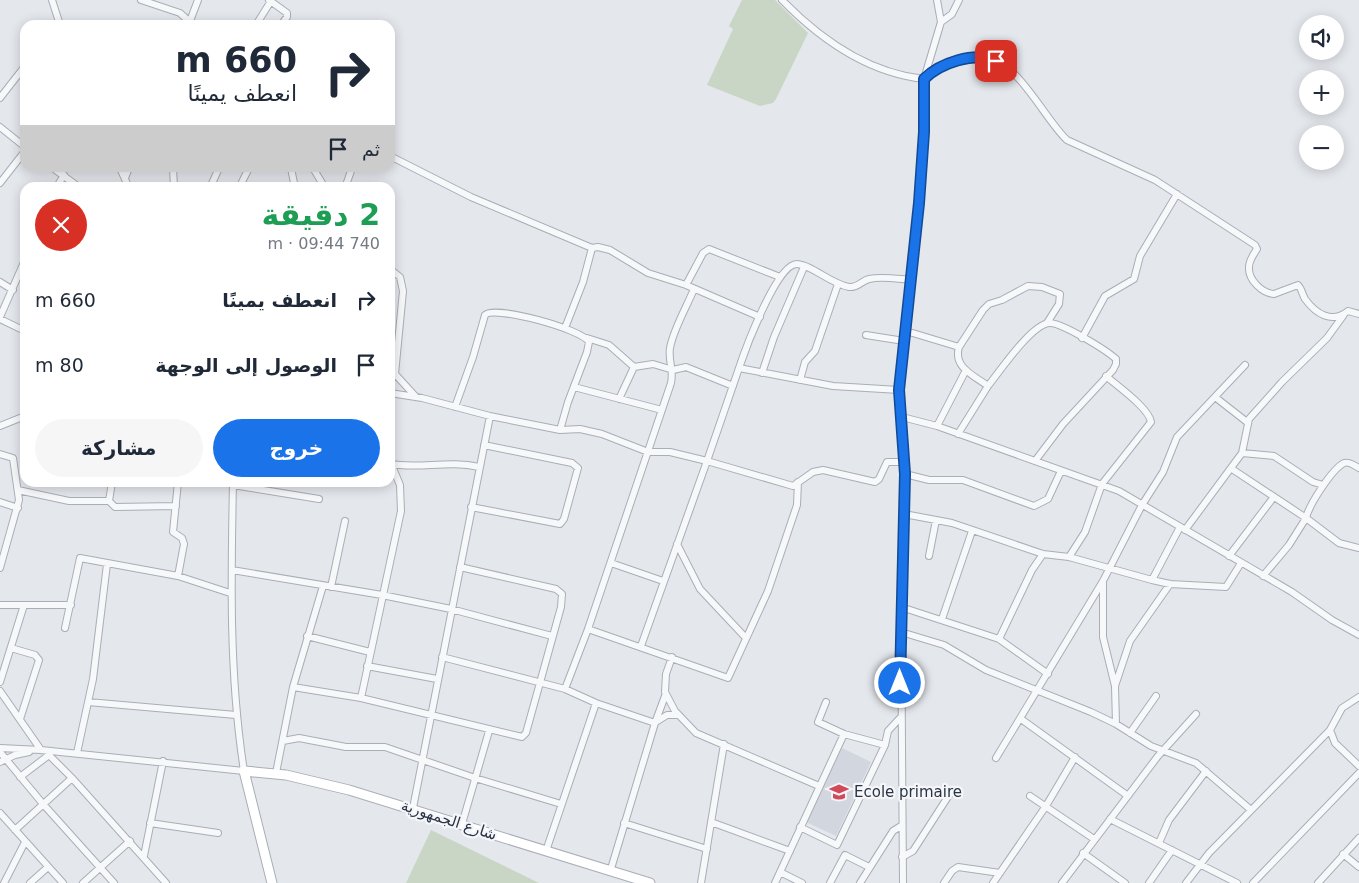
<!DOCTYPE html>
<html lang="ar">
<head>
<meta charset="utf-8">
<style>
	:root { --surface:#fff; --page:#f6f6f7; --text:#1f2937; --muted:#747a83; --accent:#1a73e8 }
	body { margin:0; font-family:"DejaVu Sans","Noto Sans Arabic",sans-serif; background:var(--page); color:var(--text); direction:rtl; height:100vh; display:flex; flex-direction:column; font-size:19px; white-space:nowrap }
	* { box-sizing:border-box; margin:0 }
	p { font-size:16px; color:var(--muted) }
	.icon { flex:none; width:28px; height:28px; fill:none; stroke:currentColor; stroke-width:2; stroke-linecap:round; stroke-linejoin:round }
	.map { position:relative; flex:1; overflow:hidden; direction:ltr }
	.sheet { position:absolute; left:20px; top:182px; width:375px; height:305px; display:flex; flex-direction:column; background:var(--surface); border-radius:15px; box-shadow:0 2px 12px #0003; direction:rtl }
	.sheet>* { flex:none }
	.top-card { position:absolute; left:20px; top:20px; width:375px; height:152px; border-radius:15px; box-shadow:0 2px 12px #0003; direction:rtl; background:#fff; color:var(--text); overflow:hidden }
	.buttons { position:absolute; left:1299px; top:15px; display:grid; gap:10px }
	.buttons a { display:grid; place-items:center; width:45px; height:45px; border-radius:50%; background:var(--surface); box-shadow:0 2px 12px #0003; font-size:25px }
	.pin { position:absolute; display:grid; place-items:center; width:42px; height:42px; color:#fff; margin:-21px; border-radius:10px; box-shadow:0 2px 8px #0006 }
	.me { position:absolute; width:55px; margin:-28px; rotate:0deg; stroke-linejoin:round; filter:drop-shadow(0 0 4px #0008) }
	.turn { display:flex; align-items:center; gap:18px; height:105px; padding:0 15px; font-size:22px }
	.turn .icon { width:65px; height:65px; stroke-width:2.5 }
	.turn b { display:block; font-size:35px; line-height:42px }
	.then { display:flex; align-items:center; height:48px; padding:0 15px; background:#0003; gap:10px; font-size:19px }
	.round { display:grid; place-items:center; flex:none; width:52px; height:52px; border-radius:26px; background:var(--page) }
	.summary { display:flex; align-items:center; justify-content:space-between; height:85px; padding:0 15px }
	h1 { font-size:30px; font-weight:800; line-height:38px; color:#1e9e55 }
	.action { display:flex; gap:10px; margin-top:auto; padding:10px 15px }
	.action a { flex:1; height:58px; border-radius:30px; background:var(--accent); color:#fff; font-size:20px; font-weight:800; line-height:58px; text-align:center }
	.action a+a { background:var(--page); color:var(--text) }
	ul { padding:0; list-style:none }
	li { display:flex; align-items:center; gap:15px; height:65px; padding:0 15px }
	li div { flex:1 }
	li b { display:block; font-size:19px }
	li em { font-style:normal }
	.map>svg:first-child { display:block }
	.built { fill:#d2d6de }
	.green { fill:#c9d6c5 }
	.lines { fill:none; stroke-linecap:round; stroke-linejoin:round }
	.minor-casing { stroke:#a9aeb7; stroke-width:8 }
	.secondary-casing { stroke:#a9aeb7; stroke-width:11 }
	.minor { stroke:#f7f8fa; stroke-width:6 }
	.secondary { stroke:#fff; stroke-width:9 }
	.route-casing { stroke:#114b97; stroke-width:12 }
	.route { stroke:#1a73e8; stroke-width:9 }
	.labels { text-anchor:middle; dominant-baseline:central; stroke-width:4.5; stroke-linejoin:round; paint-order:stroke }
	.poi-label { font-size:15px; fill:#2b3445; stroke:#f4f6f9; text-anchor:start }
	.street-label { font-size:15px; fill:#2b3445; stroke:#f4f6f9 }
</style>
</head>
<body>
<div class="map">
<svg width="1359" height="883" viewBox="0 0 1359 883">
	<rect width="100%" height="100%" fill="#e4e7ec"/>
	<path class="built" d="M842 748 871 762 836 836 806 822Z"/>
	<path class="green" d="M742 0H775L808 33 776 99 773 103 760 106 707 85 733 29 729 26Z
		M431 830 539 883H406Z"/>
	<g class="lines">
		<g class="minor-casing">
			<path id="minor" d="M52 0 60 25
				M141 0 180 13 193 25
				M269 0 287 13V17L281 25
				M782 0C820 39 868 73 924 79 936 67 946 65 961 61 969 59 977 56 984 57 1017 59 1045 120 1067 140L1155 180 1255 245 1257 249C1254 254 1249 260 1249 267 1248 280 1262 293 1274 294L1298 285C1302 289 1302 294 1305 299 1316 314 1332 324 1348 311L1359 314
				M937 0 941 22
				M190 21 198 0
				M256 25 271 1
				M0 98 25 66
				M0 127 25 147
				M390 156 471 197 592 248
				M53 168 80 188
				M120 168 129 188
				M173 168 174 188
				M291 168 295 188
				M313 168 325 188
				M125 178 129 168
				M0 183 25 151
				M56 188 64 175
				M210 188 219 168
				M239 188 249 168
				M345 188 352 168
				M390 269 400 277 403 291 395 374 390 382
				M0 282 13 290
				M686 285 703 253 709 249 780 277
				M0 317 25 260
				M0 319 25 331
				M565 328 583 282 592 248 598 247 610 250 648 273 686 285 760 317
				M906 331 959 347C953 367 973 375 988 386L958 434
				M866 335 904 341
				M587 338 609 345 634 367 653 364 673 370 686 367 733 386
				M1082 338 1105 296 1134 279 1140 256 1177 194
				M959 347 983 310 989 304 1002 300 1028 286 1042 287 1060 294 1059 304 1047 323
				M739 368C745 350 777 263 797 264 812 265 831 284 849 287 858 288 861 281 869 279 882 276 898 279 911 280
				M762 373 774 337 804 267
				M395 374 416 397
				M800 380 805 362 815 351 838 284
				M988 386C1000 371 1031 325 1049 323 1061 322 1106 350 1116 359V364L1113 370 1063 424 1035 461
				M574 387 662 410
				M899 390 833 386 739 368 707 461 793 486 813 472 823 470 875 482 879 479 887 462H905
				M390 393 422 398 490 416 560 430 580 429 602 434 648 452H670L707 461 641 646
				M1215 397 1247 422
				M619 399 634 367
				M455 407 473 357 485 315C494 305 582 329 589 342L587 352 568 402 560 430
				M902 417 937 426 1119 491 1292 592 1332 620 1359 635
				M0 426 25 416
				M937 426 966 370
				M1242 453 1274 456 1313 482 1323 485
				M0 454 13 458 19 500 0 568
				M390 464C420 469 449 460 479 467
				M1359 468C1355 466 1349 461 1344 463 1332 469 1309 505 1306 518L1339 543 1359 548
				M1232 469 1306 518 1289 545 1263 576
				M905 474 929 480H963L1034 506 1048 499 1061 471
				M112 482 109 501 115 507 176 506
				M167 482 178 483
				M178 482 173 532 182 538 184 544 178 576
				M233 485 319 499
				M18 490 69 501H109
				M0 502 18 508
				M471 507 560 524 564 519 578 468 572 463 484 445
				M904 514 952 523 1043 554 1069 557 1152 580 1170 584 1226 587 1241 563
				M1185 530 1242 453 1249 419 1282 382 1327 338 1343 316
				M677 544 700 589 745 637
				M929 556 936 520
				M1229 556 1273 498
				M1069 557 1085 532 1102 484 1151 422C1149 408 1117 386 1106 376
				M611 563 663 581
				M232 570 382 595 451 609 552 636
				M1152 580 1180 527
				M1103 583V637L1115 686
				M331 587 345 521
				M0 605H71
				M901 607 999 639 1048 674
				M942 619 972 531
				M65 628 80 558 178 576 230 593
				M588 629 728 678 768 591 797 505 798 482
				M901 632 944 645 986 670 1091 712 1116 724 1151 746 1196 763 1251 810
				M307 636 370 652
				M999 639 1032 570 1043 554
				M11 648 35 655 39 660 20 719
				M442 657 565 689 596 703 655 723 610 872
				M672 657 666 674 665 692 675 711 696 733 819 786
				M367 666 437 679
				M0 682 24 605
				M293 687 361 698 522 737 526 733 561 607 562 594 556 589 460 567
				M565 689 588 629 671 383C674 369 668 361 670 348 673 330 687 306 694 289
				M0 691 41 750
				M361 698 401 511 400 485 390 461
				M88 702 236 715
				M826 702 818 722 844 734
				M1021 719 1128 796
				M656 722 667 715H678
				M655 723 665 696
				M1116 724 1115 686 1130 641 1170 584
				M1330 730 1335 743 1359 766
				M1130 733 1156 696
				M283 741 299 738 346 747H385L475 778 561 804
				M885 745 888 731 900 718
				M0 748 41 750 244 771C229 675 231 579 233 482
				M51 751 49 755 72 778 166 883
				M0 752 43 804 114 883
				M77 753 93 679 107 564
				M996 758 1103 581 1142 505 1163 472 1177 437 1245 365
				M0 762 15 755 29 752
				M276 773 293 687 323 586
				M20 777 49 755
				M1030 796 1094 839
				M413 808 490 416
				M0 813 63 883
				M1110 819 1237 883
				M711 822 790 851
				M150 823 218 833
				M624 823 707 849
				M462 824 489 731
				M15 830 72 778
				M1159 843 1169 820 1206 771
				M546 851 596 703
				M1083 853 1125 883
				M1343 854 1359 867
				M144 856 163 761
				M902 857 913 851 951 792
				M780 872 802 883
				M4 883 25 842
				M30 883 48 867
				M83 883 130 841
				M701 883 724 744
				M775 883 844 734 885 745 837 845 800 827
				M830 883 845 855 869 867
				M860 883 893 831 901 826
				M903 883 901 607 905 474 899 390 919 203 924 132V79L941 22 952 14 959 0
				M944 883 952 871 958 867 1000 873
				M993 883 1046 806 1075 757
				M1062 883 1158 756 1196 714
				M1149 883 1172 850
				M1186 883 1209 853 1330 730 1342 708 1359 697
				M1253 883 1359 773
				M1318 883 1359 838"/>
		</g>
		<g class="secondary-casing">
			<path id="secondary" d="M272 883 244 771 286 775 349 790 650 883"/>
		</g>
		<use href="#minor" class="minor"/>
		<use href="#secondary" class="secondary"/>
	</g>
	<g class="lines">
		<g class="route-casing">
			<path id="route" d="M900 683 905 474 899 390 919 203 924 132V79C940 63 975 51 996 61"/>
		</g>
		<use href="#route" class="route"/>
	</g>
	<defs>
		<g id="school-bare" transform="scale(1.5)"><path d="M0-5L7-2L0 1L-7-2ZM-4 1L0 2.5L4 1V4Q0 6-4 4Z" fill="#d1495b" stroke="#f4f6f9" stroke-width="2.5" paint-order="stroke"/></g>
	</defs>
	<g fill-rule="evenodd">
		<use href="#school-bare" x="839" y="792"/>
	</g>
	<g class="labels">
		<g class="poi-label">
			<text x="854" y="792">Ecole primaire</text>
		</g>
		<g class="street-label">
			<text transform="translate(449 820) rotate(18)">شارع الجمهورية</text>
		</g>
	</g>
</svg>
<div class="buttons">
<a><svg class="icon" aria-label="sound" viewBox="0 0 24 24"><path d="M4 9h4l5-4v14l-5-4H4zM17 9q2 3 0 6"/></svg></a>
<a>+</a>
<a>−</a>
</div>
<div class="pin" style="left:996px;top:61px;background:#d93025"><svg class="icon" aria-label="arrive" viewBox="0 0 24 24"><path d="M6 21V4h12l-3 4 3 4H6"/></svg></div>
<svg class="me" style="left:900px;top:683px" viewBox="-20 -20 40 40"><circle r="17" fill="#1a73e8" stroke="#fff" stroke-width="3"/><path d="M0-11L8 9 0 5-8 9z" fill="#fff"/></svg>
<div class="top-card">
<div class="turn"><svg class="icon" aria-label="right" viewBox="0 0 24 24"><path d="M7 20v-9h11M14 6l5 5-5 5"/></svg><div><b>660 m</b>انعطف يمينًا</div></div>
<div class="then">ثم<svg class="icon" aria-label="arrive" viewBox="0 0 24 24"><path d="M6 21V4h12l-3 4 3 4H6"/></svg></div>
</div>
<section class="sheet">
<div class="summary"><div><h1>2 دقيقة</h1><p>740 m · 09:44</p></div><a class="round" style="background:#d93025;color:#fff"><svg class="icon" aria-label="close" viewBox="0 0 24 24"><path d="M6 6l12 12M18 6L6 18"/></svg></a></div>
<ul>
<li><svg class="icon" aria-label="right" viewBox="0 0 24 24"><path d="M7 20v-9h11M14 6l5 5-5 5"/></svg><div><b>انعطف يمينًا</b></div><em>660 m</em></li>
<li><svg class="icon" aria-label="arrive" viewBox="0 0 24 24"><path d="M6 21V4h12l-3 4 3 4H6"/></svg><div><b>الوصول إلى الوجهة</b></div><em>80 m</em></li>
</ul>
<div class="action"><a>خروج</a><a>مشاركة</a></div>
</section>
</div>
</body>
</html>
